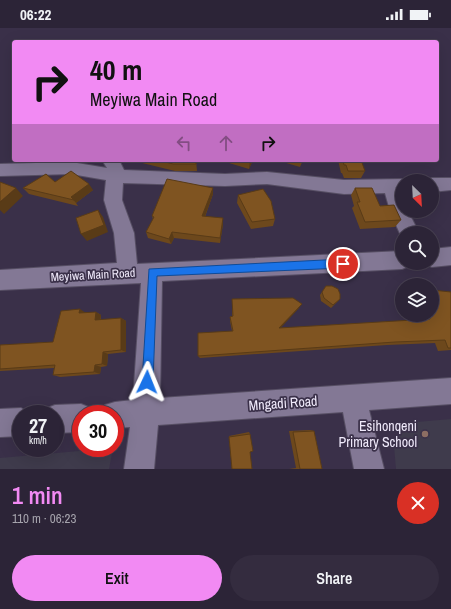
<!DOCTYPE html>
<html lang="en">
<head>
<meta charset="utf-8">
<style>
	:root { --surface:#2c2437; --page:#342c3f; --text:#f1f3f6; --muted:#a6a4ad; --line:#484152; --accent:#f28af3 }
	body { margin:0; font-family:"Archivo Narrow",sans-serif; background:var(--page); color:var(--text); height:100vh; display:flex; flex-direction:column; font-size:15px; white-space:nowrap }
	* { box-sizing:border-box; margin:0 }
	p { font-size:13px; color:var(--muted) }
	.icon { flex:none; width:22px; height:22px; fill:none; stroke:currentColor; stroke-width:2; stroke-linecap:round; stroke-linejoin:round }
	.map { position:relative; height:441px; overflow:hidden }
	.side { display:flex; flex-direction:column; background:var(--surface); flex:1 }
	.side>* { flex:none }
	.banner { position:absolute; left:12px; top:12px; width:427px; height:122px; border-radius:4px; box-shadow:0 4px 16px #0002,0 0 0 1px var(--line); background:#f28af3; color:#111; overflow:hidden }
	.needle { width:26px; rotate:156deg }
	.buttons { position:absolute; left:395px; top:146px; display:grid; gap:8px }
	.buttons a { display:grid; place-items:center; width:44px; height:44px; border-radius:50%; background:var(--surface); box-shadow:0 4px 16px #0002,0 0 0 1px var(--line); font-size:20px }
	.speed { position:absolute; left:12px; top:377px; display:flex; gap:8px; font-size:20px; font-weight:700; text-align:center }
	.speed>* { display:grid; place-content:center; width:52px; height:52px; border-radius:50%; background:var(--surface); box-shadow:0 4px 16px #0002,0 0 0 1px var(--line); line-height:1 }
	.speed small { font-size:10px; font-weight:400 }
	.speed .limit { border:6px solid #d22; background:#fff; color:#111 }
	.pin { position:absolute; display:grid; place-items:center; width:34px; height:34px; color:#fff; margin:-17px; border:2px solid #fff; border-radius:50%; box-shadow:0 1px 4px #0007 }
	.me { position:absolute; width:44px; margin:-22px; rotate:2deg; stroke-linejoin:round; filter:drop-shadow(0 0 3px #0008) }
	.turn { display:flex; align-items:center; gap:14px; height:84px; padding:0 12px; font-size:18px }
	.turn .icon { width:52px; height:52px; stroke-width:2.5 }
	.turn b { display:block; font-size:28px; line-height:34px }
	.lanes { display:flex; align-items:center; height:38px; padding:0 12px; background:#0003; justify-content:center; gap:20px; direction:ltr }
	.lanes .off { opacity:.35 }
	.round { display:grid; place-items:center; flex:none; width:42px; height:42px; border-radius:21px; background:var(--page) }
	.overview { display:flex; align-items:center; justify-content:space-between; height:68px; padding:0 12px }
	h1 { font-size:24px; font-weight:600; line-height:30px; color:var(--accent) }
	.button { display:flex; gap:8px; margin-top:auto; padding:8px 12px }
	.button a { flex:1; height:46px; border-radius:24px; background:var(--accent); color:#111; font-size:16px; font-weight:600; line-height:46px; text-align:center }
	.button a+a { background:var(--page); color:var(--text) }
	.status { display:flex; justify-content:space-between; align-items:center; height:28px; padding:0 20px; background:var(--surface); direction:ltr }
	.status svg { height:11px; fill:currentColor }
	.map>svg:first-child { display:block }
	.education { fill:#3f3b4c }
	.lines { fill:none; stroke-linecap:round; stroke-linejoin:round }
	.minor-casing { stroke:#574f64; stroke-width:2 }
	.minor { fill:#837895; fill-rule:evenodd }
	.wall { fill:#6d481c }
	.shaded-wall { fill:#593b17 }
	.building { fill:#7f5421; stroke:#593b17 }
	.route { fill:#1a73e8; stroke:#114b97 }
	.education-dot { fill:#8d6e63; stroke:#3a3049; stroke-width:1.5 }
	.labels { text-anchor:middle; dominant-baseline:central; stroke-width:3.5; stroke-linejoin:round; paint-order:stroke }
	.street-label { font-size:12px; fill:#f0eafb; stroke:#3a3049 }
	.near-street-label { font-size:14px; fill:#f0eafb; stroke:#3a3049 }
	.near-poi-label { font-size:14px; fill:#f0eafb; stroke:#3a3049; text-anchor:end }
</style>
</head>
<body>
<div class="status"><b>06:22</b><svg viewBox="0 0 49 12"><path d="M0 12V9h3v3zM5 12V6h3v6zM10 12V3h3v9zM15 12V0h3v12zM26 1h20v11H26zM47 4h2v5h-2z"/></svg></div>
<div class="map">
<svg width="451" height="441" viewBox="0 0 451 441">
	<rect width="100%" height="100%" fill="#3a3049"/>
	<path class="education" d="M451 391V441H396L394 418 405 395Z
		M113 420 109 441H0V430Z"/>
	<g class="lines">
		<g class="minor-casing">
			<path id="minor" d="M102 132H119L124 142 225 146 267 144 344 152 402 151 407 153H402V183H408L419 205H402V210L391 186 385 165 344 166 267 156 225 158 123 155 122 172 134 205 137 236 402 223V235H411L409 238 402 241 162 253 160 370 451 350V376L369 382 384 441H354L343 384 158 397 154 441H124L130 399 115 400V386H102L105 377 115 374 133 372 141 255 0 262V242L117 235 114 205 104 172 106 152 71 146 0 148V136L71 134 107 140Z
				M432 150H451V162L432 164V153H426Z
				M451 219V237L432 239 425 236 424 235H432V221Z
				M81 376 91 380 93 386H81V404L55 405V386H44L45 381 55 377Z
				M21 380 31 386H21V408L0 409V381Z"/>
		</g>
		<use href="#minor" class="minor"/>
	</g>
	<path class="wall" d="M133 132H196L197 143H175L134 133Z
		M229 132H253L249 141 229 135Z
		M276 132H303L300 139Z
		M338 132H361L365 143 361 150H344L342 145H341Z
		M55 154 93 162 76 175 78 178 29 166 23 160Z
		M355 160 380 178 401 192 395 199 360 201 352 180 354 178 351 167Z
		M213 166 205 189 223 196 220 215 174 210 171 216 148 210 146 204 153 191 152 188Z
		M238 167 275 191 273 198 251 201 237 175Z
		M326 258 340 271 331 280 321 273 320 267Z
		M451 264V322L438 323 435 315 387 317 200 330 198 328 232 303 230 293V289L232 288V271L299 280 280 300 421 292 420 287H432Z
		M96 284 101 287V292L121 290 126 293V324L108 326 107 338 101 339 100 346 60 349 53 347 54 340 0 343V317L53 314 84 285Z
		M310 402 314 403 322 441H289L296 440 289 403Z
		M249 404 250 406V424L232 441 229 408Z"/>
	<path class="shaded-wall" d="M250 132H253L249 141Z
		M89 156 93 162 76 175 71 169Z
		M16 160 23 168 4 186 0 182V174Z
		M213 160V166L203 194 202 188Z
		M98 182 103 189 108 204 87 213 81 206Z
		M223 190V196L220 215V210Z
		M172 204 174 210 171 216 169 211Z
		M302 276 299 280 277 304 279 300Z
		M80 281 86 285H79Z
		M96 284 101 287 100 296 95 292Z
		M121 290 126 293V324L121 322Z
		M103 324 108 326 107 338 102 336Z
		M95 337 101 339 100 346 94 344Z"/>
	<path class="building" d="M158 132H196V136H173Z
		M343 132H361L365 143H348L346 137H344Z
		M71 143 89 156 71 169 74 172 23 160 46 146 55 154Z
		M167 151 213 160 202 188 223 190 220 210 172 204 169 211 146 204 154 189 152 188Z
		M0 154 16 160 0 174Z
		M355 160H372L380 178 394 177 401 192 365 194 357 174H360Z
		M263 161 271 173 275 191 252 194 238 167Z
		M98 182 104 197 81 206 76 190Z
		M326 258H332L338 261 340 266V271L333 277 324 270 322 264Z
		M432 262 451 264V320H448L445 312 395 314 198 328V305L233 303 230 289 233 288 232 271 293 270 302 276 279 300 430 291 429 287H432Z
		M80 281 79 285 96 284 95 292 121 290V322L103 324 102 336 95 337 94 344 53 347 55 337 0 341V317L53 314 61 283Z
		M314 403 322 441H300L293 404Z
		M250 406 253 423 250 424 252 441H232L229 409Z"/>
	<path class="route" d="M343 231 347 236 343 240 157 248 153 354 152 358 147 359 143 358 142 354 149 241Z"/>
	<circle class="education-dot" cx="425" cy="406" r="4"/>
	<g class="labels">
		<g class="street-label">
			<text transform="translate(93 247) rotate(-3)">Meyiwa Main Road</text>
		</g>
		<g class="near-street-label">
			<text transform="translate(283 375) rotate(-4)">Mngadi Road</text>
		</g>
		<g class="near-poi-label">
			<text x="417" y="398">Esihonqeni<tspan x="417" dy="16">Primary School</tspan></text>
		</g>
	</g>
</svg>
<div class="buttons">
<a><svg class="needle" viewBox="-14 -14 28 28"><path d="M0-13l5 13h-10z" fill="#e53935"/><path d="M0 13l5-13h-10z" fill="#a6a4ad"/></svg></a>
<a><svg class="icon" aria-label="search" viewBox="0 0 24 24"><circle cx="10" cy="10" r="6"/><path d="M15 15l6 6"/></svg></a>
<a><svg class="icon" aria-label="layers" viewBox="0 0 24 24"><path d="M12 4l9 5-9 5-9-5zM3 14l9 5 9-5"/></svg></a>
</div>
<div class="speed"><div>27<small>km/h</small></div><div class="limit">30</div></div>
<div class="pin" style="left:343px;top:236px;background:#d93025"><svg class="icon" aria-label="arrive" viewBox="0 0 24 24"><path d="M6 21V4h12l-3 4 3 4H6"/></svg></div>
<svg class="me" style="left:147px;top:354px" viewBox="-20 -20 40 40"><path d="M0-17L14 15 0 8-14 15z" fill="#1a73e8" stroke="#fff" stroke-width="4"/></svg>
<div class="banner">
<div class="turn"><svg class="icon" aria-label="right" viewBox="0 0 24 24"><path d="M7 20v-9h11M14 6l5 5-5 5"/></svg><div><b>40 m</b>Meyiwa Main Road</div></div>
<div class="lanes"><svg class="icon off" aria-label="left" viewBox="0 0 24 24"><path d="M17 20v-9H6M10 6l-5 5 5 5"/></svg><svg class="icon off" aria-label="ahead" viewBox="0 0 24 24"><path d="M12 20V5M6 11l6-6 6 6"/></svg><svg class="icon" aria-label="right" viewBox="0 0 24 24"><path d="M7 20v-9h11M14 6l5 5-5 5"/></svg></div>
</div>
</div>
<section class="side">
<div class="overview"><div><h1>1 min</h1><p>110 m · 06:23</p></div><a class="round" style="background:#d93025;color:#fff"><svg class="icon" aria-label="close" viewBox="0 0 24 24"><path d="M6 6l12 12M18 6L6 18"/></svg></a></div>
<div class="button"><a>Exit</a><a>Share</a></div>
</section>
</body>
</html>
